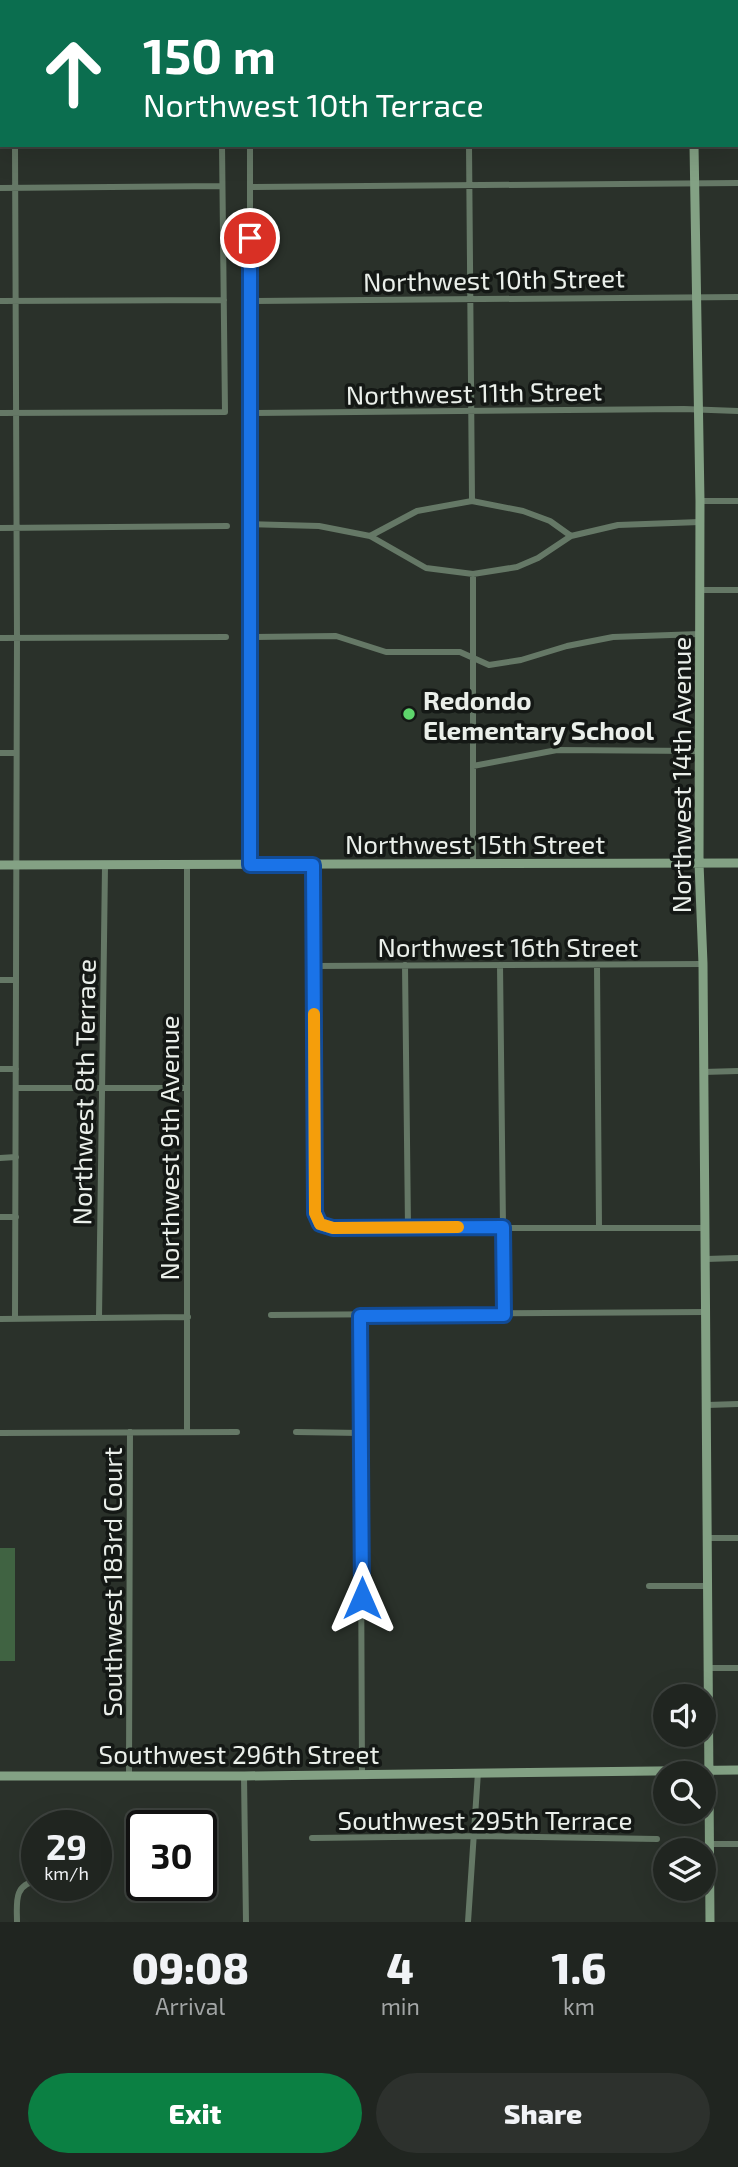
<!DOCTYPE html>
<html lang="en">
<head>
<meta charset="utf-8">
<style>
	:root { --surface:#202520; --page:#2d312d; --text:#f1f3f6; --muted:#a2a5a5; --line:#3d423e; --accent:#0b8043 }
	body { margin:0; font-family:"Exo 2",sans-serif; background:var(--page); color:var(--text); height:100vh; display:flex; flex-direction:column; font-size:26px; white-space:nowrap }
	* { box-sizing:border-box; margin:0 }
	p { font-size:23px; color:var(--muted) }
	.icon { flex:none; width:38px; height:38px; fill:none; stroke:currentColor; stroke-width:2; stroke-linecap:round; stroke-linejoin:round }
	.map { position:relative; height:1922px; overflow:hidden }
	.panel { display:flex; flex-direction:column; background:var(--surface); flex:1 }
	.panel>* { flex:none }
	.top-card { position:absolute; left:0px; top:0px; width:738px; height:147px; box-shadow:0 7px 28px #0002,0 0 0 2px var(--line); background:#0b6e4f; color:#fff; overflow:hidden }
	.buttons { position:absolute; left:653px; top:1684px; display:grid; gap:14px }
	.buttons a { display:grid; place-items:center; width:63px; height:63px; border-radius:50%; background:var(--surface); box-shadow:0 7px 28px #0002,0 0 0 2px var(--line); font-size:35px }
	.speed { position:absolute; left:21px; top:1810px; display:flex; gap:14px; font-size:35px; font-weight:700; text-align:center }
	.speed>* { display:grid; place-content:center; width:91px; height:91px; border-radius:50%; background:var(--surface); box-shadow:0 7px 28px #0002,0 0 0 2px var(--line); line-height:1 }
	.speed small { font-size:18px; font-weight:400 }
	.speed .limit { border:4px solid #111; border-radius:10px; background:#fff; color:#111 }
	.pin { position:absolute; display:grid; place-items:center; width:60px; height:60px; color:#fff; margin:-30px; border:4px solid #fff; border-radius:50%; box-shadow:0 2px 7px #0007 }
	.me { position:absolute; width:77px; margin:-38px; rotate:0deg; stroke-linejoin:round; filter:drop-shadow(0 0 5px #0008) }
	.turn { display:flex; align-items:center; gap:24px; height:147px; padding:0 28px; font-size:32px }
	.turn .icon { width:91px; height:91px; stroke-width:2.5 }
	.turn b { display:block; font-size:49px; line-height:60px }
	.eta { display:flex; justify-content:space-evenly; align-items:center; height:119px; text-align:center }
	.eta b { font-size:42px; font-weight:800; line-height:49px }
	.primary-button { display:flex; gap:14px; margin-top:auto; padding:14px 28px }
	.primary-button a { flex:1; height:80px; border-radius:42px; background:var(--accent); color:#fff; font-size:28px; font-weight:800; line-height:80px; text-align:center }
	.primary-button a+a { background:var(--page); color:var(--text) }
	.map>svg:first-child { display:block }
	.green { fill:#406342 }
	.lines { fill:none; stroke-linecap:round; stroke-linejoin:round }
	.street { stroke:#657866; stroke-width:6 }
	.secondary { stroke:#83a184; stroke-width:9 }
	.route-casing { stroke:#114b97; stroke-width:18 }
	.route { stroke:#1a73e8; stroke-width:12 }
	.slow { stroke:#f59e0b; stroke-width:12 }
	.poi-dot { fill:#5ed56c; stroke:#141815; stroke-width:2.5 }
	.labels { text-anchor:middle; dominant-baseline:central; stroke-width:7; stroke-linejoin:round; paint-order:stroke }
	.street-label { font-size:26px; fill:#eaefea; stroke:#141815 }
	.poi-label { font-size:26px; font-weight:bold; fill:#eaefea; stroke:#141815; text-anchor:start }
</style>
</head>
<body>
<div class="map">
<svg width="738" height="1922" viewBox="0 0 738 1922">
	<rect width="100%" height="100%" fill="#2a312a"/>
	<path class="green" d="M0 1548H15V1661H0Z"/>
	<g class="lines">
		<path class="street" d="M15 0V2
			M219 0V2
			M249 0V2
			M468 0V2
			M737 71H738
			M0 76H2
			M469 145 472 501
			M250 187 738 183
			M0 188 222 186
			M0 301 224 300
			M250 301 738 297
			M0 413 225 412 222 145
			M250 413 684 409 738 411
			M700 501H738
			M249 524 319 526 370 536 426 568 473 574 517 567 538 558 571 536 618 525 700 522
			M0 528 227 526
			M370 536 417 511 472 501 523 511 550 521 571 536
			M473 574V863
			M700 590H738
			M249 637 336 636 386 652H460L489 665 521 660 567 646 613 637 700 634
			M0 638 226 637
			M0 753H16
			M473 766 557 750 698 751
			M187 865V1432
			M250 865V145
			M313 865 315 1213 320 1224 333 1228H706
			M405 965 408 1227
			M500 965 504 1315
			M597 965 599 1226
			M313 966 703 964
			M0 980H16
			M0 1069H16
			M703 1072 738 1071
			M16 1088H186
			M0 1158 16 1157
			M0 1217H16
			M706 1259 738 1258
			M271 1315 706 1312
			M360 1316 362 1774
			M99 1318 105 866
			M0 1319 188 1317
			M15 1319 17 638 15 145
			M707 1405 738 1404
			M296 1432 361 1433
			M0 1433 237 1432
			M708 1538H738
			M649 1586H708
			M709 1668H738
			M129 1775 130 1432
			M244 1776 246 1922
			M312 1838 475 1836 657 1839
			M709 1844H738
			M66 1885 69 1886
			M17 1922C17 1904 13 1884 37 1881
			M468 1922 478 1772"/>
		<path class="secondary" d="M694 0V2
			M694 145 700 501 699 863 703 964 710 1922
			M0 865 738 863
			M0 1776H244L738 1770"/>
	</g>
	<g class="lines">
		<g class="route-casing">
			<path id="route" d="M250 238V865H313L315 1213 320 1224 333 1228 503 1227 504 1315 360 1316 362 1598"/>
		</g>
		<use href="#route" class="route"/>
		<path class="slow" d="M314 1014 315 1213 320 1224 333 1228 458 1227"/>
	</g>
	<circle class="poi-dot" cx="409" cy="714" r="7"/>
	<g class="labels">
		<g class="street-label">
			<text transform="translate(494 279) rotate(-1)">Northwest 10th Street</text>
			<text transform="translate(474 392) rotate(-1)">Northwest 11th Street</text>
			<text transform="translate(680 775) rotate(-90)">Northwest 14th Avenue</text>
			<text x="475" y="843">Northwest 15th Street</text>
			<text x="508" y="946">Northwest 16th Street</text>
			<text transform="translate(83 1092) rotate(-89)">Northwest 8th Terrace</text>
			<text transform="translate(168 1148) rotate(-90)">Northwest 9th Avenue</text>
			<text transform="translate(111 1582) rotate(-90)">Southwest 183rd Court</text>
			<text x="239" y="1753">Southwest 296th Street</text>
			<text x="485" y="1819">Southwest 295th Terrace</text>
		</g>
		<g class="poi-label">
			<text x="423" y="699">Redondo<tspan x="423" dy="30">Elementary School</tspan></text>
		</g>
	</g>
</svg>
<div class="buttons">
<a><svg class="icon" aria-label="sound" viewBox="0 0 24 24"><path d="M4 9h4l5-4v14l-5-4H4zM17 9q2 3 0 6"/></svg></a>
<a><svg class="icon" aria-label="search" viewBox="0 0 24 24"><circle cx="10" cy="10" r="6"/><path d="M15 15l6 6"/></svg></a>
<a><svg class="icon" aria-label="layers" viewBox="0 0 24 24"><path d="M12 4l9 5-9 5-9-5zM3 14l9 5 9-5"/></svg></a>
</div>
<div class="speed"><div>29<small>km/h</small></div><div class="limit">30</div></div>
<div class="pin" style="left:250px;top:238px;background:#d93025"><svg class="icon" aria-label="arrive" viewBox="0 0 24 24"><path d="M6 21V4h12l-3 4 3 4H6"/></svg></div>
<svg class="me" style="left:362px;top:1598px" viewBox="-20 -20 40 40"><path d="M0-17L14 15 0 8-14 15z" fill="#1a73e8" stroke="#fff" stroke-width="4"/></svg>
<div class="top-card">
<div class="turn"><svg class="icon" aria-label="ahead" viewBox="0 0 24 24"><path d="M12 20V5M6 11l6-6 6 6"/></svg><div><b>150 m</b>Northwest 10th Terrace</div></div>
</div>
</div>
<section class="panel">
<div class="eta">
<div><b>09:08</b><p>Arrival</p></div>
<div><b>4</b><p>min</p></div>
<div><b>1.6</b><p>km</p></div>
</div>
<div class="primary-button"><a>Exit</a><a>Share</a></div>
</section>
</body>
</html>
